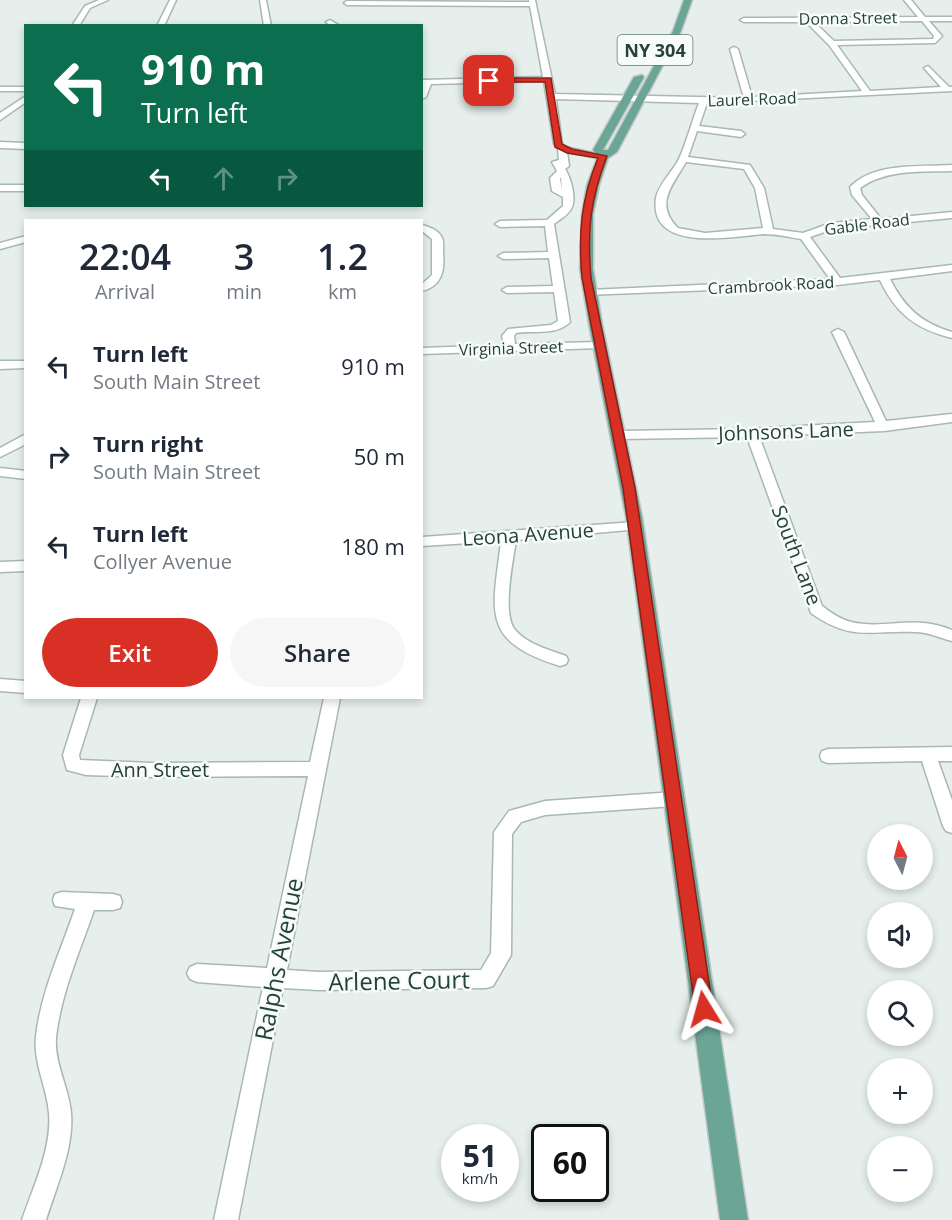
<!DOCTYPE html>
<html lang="en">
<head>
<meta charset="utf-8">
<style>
	:root { --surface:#fff; --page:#f6f6f7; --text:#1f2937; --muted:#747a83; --accent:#d93025 }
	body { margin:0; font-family:"Open Sans",sans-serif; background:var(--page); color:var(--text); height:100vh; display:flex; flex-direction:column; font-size:22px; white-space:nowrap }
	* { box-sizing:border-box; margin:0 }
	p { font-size:20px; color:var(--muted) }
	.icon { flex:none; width:33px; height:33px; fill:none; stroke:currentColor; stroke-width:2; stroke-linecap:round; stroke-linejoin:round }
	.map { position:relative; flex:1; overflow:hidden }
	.panel { position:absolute; left:24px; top:219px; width:399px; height:480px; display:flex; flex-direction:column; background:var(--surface); border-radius:0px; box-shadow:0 3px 9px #0003 }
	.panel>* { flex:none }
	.top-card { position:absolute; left:24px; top:24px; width:399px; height:183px; border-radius:0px; box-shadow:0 3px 9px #0003; background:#0b6e4f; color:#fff; overflow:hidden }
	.needle { width:39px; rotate:354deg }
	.fabs { position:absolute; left:867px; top:824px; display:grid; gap:12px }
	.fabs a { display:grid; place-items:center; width:66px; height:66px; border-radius:50%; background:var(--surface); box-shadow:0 3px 9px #0003; font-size:30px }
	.speed { position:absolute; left:441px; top:1124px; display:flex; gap:12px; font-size:30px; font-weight:700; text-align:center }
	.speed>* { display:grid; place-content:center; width:78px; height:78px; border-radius:50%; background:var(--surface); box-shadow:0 3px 9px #0003; line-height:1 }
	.speed small { font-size:15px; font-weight:400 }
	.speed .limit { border:3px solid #111; border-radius:9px; background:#fff; color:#111 }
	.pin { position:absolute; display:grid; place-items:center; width:51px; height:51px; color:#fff; margin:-26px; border-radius:12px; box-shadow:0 3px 9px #0006 }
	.me { position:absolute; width:66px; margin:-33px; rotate:352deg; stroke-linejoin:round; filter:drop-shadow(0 0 4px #0008) }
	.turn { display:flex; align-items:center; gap:21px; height:126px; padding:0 18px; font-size:27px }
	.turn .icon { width:78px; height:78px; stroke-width:2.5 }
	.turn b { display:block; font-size:42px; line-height:51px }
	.lanes { display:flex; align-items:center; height:57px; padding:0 18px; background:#0003; justify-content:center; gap:30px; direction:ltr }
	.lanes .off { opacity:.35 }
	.eta { display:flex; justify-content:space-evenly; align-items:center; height:102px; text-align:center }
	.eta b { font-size:36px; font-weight:600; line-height:42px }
	.cta { display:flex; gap:12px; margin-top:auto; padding:12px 18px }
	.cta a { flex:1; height:69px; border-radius:36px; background:var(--accent); color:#fff; font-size:24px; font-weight:600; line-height:69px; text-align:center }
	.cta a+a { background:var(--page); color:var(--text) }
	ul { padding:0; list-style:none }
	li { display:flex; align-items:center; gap:18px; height:90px; padding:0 18px }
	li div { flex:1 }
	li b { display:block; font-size:22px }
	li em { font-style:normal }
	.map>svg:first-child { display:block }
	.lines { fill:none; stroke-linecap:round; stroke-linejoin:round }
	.minor-casing { stroke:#a8b8b2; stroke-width:3 }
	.major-casing { stroke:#c2cac8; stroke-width:3 }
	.minor { fill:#fff; fill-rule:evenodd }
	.major { fill:#6aa596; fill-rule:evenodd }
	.route { fill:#d93025; stroke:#8d1f18; stroke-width:1.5 }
	.labels { text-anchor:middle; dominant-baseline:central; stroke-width:5; stroke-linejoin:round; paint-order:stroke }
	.far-street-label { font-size:16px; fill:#24423a; stroke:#f7fbf9 }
	.shield { fill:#f7fbf9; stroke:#637a73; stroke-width:1.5 }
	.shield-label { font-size:18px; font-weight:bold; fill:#24423a }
	.street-label { font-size:20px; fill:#24423a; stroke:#f7fbf9 }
	.near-street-label { font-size:24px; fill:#24423a; stroke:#f7fbf9 }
</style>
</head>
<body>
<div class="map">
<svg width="952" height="1220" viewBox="0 0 952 1220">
	<rect width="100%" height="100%" fill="#e6efeb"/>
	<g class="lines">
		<g class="minor-casing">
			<path id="minor" d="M99 0H108L90 8 79 26H72L85 6Z
				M170 0H176L164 26H157Z
				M260 0H266L271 26H264Z
				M529 0H535L555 94 744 98 730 49 734 47 738 49 752 97 862 91 829 45 806 22H744L740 20 744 18 918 17 904 0H911L925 17H952V21H929L942 36 935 43 837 45 870 91 941 87 924 68 928 66 949 87H952V91L707 103 699 126 741 131 745 134 741 137 697 131 688 157 750 165 764 188 773 229 803 233 831 223 872 219 852 195 850 187C874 162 920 167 952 165V171C922 172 886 169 860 188L862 195 881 219 952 212V218L833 229 810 237 840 278 952 265V271L890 279C904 307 921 323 952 332V338C916 329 896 314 880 280L837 285 585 295V291L589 290 830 279 801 239C789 237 776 234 764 234 735 236 648 254 656 198 658 185 673 171 679 159 687 141 692 121 699 103L556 99 562 144 565 147 607 156 603 159 567 152 569 166 565 169C571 178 576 197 572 207 569 215 560 219 554 224L570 322C556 336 534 330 516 333L514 336 515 344 600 342 606 345 600 348 422 354V348L504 345 502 336 508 329 551 325 558 321 554 292 507 293 502 290 507 287 553 286 549 258 503 259 498 256 503 253 548 252 545 226 500 227 495 224 500 221 547 220 563 206V197L552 191 550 178 557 171 552 162 559 160 558 149 554 144 544 81 431 84 426 97 422 99V80L543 77 530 6 347 5 344 3 347 1 529 2ZM922 21 934 36 933 39 834 41 814 22ZM686 162 744 169 755 188 763 228 705 233 678 228C654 204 672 186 686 162ZM561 177 562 190 560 179Z
				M330 20 340 26H331L326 22Z
				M0 87H26V91H0Z
				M26 96V102L0 120V113Z
				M0 142 26 143V149L0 148Z
				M0 185H26V191H0Z
				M422 225C429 227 439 230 442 238 444 242 443 249 443 253 445 272 441 286 422 291V284L432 275V239L422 231Z
				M26 236V242L0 249V243Z
				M838 329 844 332 886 421 952 414V422L884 431 759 436 822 606C831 613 840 619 851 622 886 630 912 614 952 630V641C939 638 929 632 915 632 870 630 852 642 811 613L747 437 620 439 614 435 620 431 745 429 875 422 832 332Z
				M0 361H26V368L0 369Z
				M26 434V444L0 457V448Z
				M0 468 26 471V479L0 476Z
				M635 522 642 526 640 529 516 540C513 561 503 608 513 627 523 643 550 650 566 656L568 660 566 664 560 666C479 641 493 611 501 541L422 546V537Z
				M26 561V571L0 572V562Z
				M0 679 26 681V693L0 691Z
				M81 698H97L79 755 80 760 152 763 310 762 324 698H340L287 970 319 972 481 970 491 953 494 832 509 811 545 801 674 792 680 794 683 799 680 804 674 806 545 815 521 822 512 834 511 955 493 986 486 988 319 990 283 988 238 1220H214L263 987 197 982 190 979 187 973 190 967 197 964 267 968 308 776 152 777 86 775 67 770 63 755Z
				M952 747V761H938L952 800V833L946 831 943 826 922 761 828 763 822 761 820 756 822 751 828 749Z
				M62 892 113 894 120 896 122 902 120 908 113 910H94C80 951 61 993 56 1037 54 1064 69 1087 71 1113 74 1149 56 1187 46 1220H22C33 1187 52 1149 49 1113 47 1087 33 1063 36 1036 41 992 61 950 75 909L55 906 53 900 55 894Z"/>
		</g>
		<g class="major-casing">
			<path id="major" d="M684 0H692L681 31 617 152 608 158 599 185 593 214V269L602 324 642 517 748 1220H720L626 517 589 324 580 269 582 214 587 185 598 156 593 150 634 77 642 75 644 77 603 150H608L673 31Z"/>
		</g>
		<use href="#minor" class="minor"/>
		<use href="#major" class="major"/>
	</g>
	<path class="route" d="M489 78H551L562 144 572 149 607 156C590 200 587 231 591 278L635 488 713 1009 710 1015 704 1017 697 1015 695 1009 623 488 582 278C578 232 581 200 598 158L567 153 555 147 545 82H487Z"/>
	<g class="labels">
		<g class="far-street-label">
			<text transform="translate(848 18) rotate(-1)">Donna Street</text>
			<text transform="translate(752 99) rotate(-2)">Laurel Road</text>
			<text transform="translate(867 224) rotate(-7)">Gable Road</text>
			<text transform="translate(771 285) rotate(-3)">Crambrook Road</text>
			<text transform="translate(511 348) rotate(-2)">Virginia Street</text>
		</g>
		<rect class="shield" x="617.5" y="35" width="75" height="30" rx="4.5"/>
		<g class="shield-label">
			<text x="655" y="50">NY 304</text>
		</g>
		<g class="street-label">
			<text transform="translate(786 431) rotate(-2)">Johnsons Lane</text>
			<text transform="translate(528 534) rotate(-4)">Leona Avenue</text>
			<text transform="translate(797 555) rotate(69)">South Lane</text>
			<text x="160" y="769">Ann Street</text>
		</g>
		<g class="near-street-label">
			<text transform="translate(278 959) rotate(-79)">Ralphs Avenue</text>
			<text transform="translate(399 980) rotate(-1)">Arlene Court</text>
		</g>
	</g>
</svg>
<div class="fabs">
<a><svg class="needle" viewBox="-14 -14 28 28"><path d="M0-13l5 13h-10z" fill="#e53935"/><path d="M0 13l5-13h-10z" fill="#747a83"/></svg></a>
<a><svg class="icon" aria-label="sound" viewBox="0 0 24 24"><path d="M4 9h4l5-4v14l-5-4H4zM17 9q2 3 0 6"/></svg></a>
<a><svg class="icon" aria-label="search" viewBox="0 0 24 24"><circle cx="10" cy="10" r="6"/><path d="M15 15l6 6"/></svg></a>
<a>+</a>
<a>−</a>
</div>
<div class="speed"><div>51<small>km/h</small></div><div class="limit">60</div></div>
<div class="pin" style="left:489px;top:81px;background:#d93025"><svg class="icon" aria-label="arrive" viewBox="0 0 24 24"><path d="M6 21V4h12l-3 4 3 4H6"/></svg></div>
<svg class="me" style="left:704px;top:1009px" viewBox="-20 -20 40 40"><path d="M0-17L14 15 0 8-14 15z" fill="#d93025" stroke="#fff" stroke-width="4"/></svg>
<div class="top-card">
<div class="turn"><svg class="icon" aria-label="left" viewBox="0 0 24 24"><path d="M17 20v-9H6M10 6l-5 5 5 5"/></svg><div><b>910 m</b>Turn left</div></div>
<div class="lanes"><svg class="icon" aria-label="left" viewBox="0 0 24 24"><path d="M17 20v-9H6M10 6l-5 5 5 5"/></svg><svg class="icon off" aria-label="ahead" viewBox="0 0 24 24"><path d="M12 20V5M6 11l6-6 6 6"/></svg><svg class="icon off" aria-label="right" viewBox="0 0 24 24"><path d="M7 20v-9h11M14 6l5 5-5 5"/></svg></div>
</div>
<section class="panel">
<div class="eta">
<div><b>22:04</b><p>Arrival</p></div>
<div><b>3</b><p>min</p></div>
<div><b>1.2</b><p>km</p></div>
</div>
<ul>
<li><svg class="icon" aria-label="left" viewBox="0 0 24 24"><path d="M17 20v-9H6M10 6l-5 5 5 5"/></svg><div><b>Turn left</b><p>South Main Street</p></div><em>910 m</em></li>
<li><svg class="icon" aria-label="right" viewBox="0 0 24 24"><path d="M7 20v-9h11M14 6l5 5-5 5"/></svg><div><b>Turn right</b><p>South Main Street</p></div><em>50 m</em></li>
<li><svg class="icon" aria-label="left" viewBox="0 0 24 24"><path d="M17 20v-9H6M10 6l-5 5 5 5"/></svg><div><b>Turn left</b><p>Collyer Avenue</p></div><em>180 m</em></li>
</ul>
<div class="cta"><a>Exit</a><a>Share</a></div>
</section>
</div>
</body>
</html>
